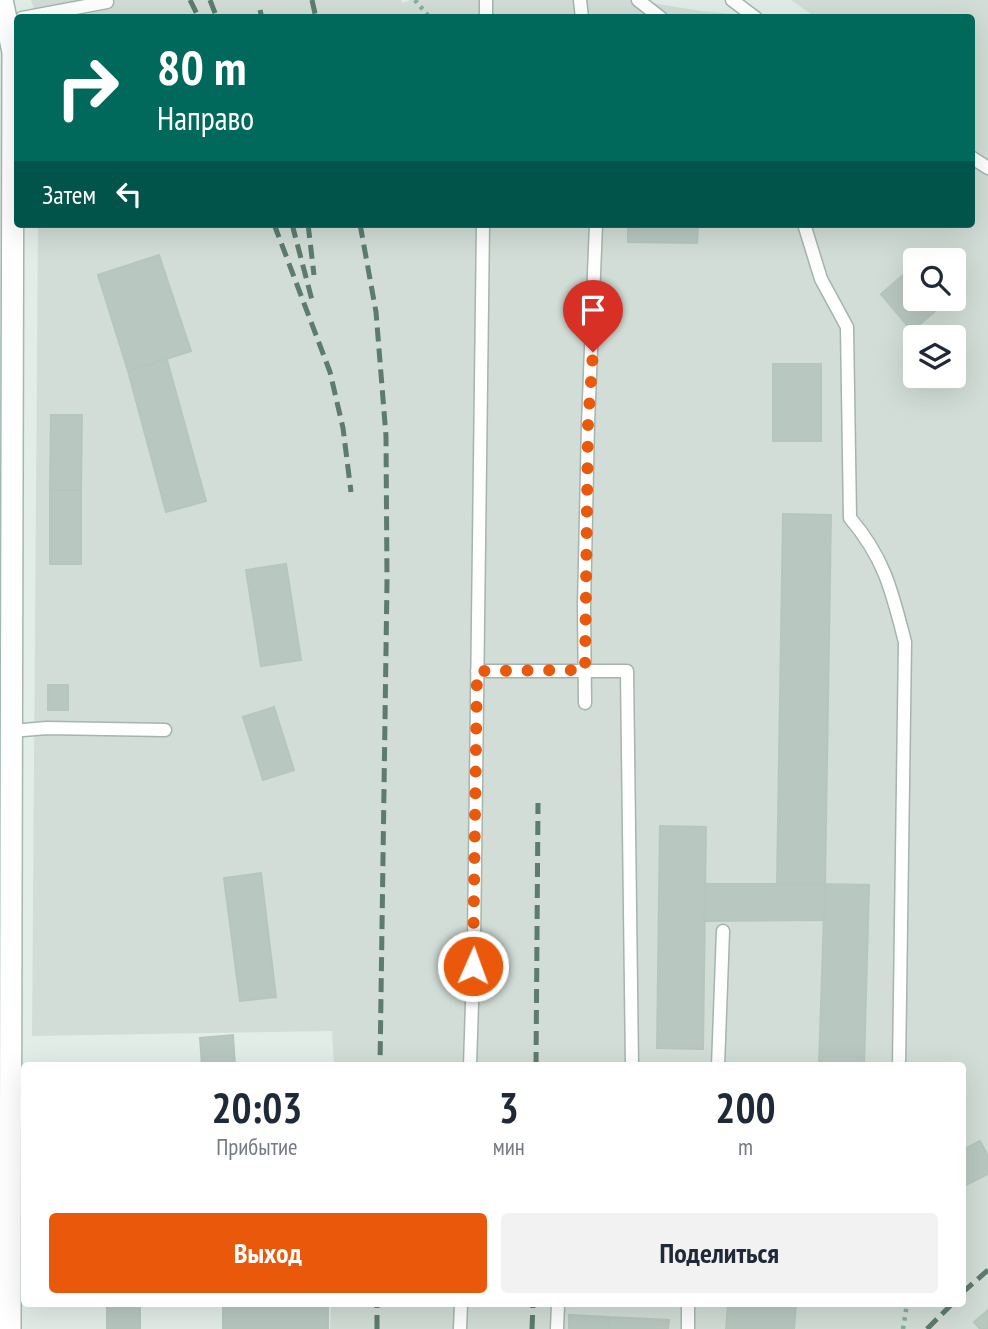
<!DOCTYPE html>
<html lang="ru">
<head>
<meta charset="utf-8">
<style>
	:root { --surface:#fff; --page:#f2f2f3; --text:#1f2937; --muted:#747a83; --accent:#ea580c }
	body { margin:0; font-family:"PT Sans Narrow",sans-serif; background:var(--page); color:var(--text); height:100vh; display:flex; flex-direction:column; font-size:26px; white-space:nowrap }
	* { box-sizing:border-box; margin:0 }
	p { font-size:23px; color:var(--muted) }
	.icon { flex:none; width:38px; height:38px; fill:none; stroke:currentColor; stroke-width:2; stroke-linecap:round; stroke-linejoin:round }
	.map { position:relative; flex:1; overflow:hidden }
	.sheet { position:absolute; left:21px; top:1062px; width:945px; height:245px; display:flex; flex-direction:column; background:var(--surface); border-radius:7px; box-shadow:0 7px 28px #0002 }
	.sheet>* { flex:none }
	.guide { position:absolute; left:14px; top:14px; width:961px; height:214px; border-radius:7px; box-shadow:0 7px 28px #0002; background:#00695c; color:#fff; overflow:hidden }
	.controls { position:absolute; left:903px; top:248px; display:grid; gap:14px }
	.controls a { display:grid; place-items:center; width:63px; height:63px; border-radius:7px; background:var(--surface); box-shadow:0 7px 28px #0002; font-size:35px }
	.pin { position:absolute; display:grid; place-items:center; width:60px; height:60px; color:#fff; margin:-72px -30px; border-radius:50% 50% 50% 0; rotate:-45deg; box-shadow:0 0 7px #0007 }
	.pin .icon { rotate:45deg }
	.me { position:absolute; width:77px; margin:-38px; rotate:2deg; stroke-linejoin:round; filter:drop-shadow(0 0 5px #0008) }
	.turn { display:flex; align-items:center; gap:24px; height:147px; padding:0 28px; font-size:32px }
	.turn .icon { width:91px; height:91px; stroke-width:2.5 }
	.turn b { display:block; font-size:49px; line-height:60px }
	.then { display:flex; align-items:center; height:66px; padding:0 28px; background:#0003; gap:14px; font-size:26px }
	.eta { display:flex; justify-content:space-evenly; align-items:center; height:119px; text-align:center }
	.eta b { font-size:42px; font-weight:600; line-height:49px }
	.primary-button { display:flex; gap:14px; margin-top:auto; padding:14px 28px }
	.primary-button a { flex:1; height:80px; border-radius:7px; background:var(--accent); color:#fff; font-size:28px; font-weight:600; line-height:80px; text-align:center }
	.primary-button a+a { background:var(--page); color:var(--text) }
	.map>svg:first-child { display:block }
	.built { fill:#d1ddd6; fill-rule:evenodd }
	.building { fill:#b8c8c0; stroke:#b5c7bd; stroke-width:2 }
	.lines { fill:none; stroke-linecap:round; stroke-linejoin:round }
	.service-casing { stroke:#a5b5ad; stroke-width:15 }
	.secondary-casing { stroke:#a1b9ae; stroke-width:24 }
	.path { stroke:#83b19c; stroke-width:4.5; stroke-dasharray:3.5 5; stroke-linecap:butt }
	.service { stroke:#fff; stroke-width:12 }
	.secondary { stroke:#fff; stroke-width:21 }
	.rail { stroke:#5d7b6e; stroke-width:5; stroke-dasharray:14 7; stroke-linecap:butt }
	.route { stroke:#ea580c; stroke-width:12; stroke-dasharray:0 21.6 }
</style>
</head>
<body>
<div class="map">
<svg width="988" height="1329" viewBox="0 0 988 1329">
	<rect width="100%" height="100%" fill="#e3ede7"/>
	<path class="built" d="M31 0H401L403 3 410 0H635L700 11 766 17 37 18Z
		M791 0H988V1329H330L331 1304H962V1066H334L332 1031 32 1036 38 224H971V18L815 17ZM915 261H954V299H915ZM915 338H954V376H915Z"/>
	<path class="building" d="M628 224H698L697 243 628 242Z
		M934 249 943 261H920Z
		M159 255 191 351 128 371 98 275Z
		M915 265V299H949L912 331 881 294Z
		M954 273 965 286 954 296Z
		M167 360 206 501 166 512 128 371Z
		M773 364H821V441H773Z
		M51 415H82L81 490H50Z
		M50 490H81V564H50Z
		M783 514 831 515 825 884 777 883Z
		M286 564 301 660 261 666 246 570Z
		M48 685H68V710H48Z
		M274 707 294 770 263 780 243 717Z
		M660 826 706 827 703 1049 657 1048Z
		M261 873 276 997 240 1001 224 878Z
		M705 884H825L824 920 704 921Z
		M825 884 869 885 864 1066H819Z
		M233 1035 235 1066H202L200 1038Z
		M980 1141 988 1156V1174L962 1187V1150Z
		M107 1304H140V1329H107Z
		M223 1304H328V1329H223Z
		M728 1304H796L794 1329H726Z
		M988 1310V1329H980L974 1322Z
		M569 1315 609 1317 608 1329H569Z
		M609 1317 669 1320 668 1329H608Z"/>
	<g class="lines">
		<g class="service-casing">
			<path id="service" d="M580 0 582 18
				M638 0 661 18
				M732 0 756 18
				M22 18 107 2
				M486 18V0
				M971 157 988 168
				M804 224 821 279 847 327 850 518C885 559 892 592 905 642L899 1066
				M477 671H627L632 1066
				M585 703 584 607 588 424 596 224
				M11 731 47 728 165 730
				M470 1066 474 941 483 224
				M718 1066 723 931
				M460 1329 461 1304
				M557 1329 558 1304
				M688 1329V1304"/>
		</g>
		<g class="secondary-casing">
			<path id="secondary" d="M2 0 13 52 10 1329"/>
		</g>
		<path class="path" d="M415 0 430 18
			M903 1329 907 1304"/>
		<use href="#service" class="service"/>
		<use href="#secondary" class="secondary"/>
		<path class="rail" d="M190 0 199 18
			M210 0 217 18
			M312 0 316 18
			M260 10 262 18
			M274 224 330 372 343 428 351 492
			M292 224 313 304
			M308 224 314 275
			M360 224 376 312 386 436 387 581 380 1066
			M536 1066 538 803
			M962 1293 988 1270
			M377 1329V1304
			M532 1329 533 1304
			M927 1329 952 1304"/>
	</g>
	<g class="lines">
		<path class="route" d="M473 966 477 671 585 670 588 424 593 352"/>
	</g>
</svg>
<div class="controls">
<a><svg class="icon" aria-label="search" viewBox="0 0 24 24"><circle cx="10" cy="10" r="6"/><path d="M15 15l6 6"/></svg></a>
<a><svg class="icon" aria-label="layers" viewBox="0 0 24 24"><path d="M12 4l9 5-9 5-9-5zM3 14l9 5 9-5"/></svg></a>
</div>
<div class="pin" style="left:593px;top:352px;background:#d93025"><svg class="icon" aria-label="arrive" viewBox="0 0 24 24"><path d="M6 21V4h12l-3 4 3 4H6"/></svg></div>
<svg class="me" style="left:473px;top:966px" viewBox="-20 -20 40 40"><circle r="17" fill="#ea580c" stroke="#fff" stroke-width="3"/><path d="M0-11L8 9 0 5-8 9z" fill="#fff"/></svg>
<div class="guide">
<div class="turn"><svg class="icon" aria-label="right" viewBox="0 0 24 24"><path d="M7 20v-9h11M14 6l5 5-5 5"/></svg><div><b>80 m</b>Направо</div></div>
<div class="then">Затем<svg class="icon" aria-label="left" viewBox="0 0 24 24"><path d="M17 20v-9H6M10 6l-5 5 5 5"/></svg></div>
</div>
<section class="sheet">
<div class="eta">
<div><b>20:03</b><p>Прибытие</p></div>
<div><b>3</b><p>мин</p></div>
<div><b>200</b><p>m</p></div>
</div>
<div class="primary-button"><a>Выход</a><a>Поделиться</a></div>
</section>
</div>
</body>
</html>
